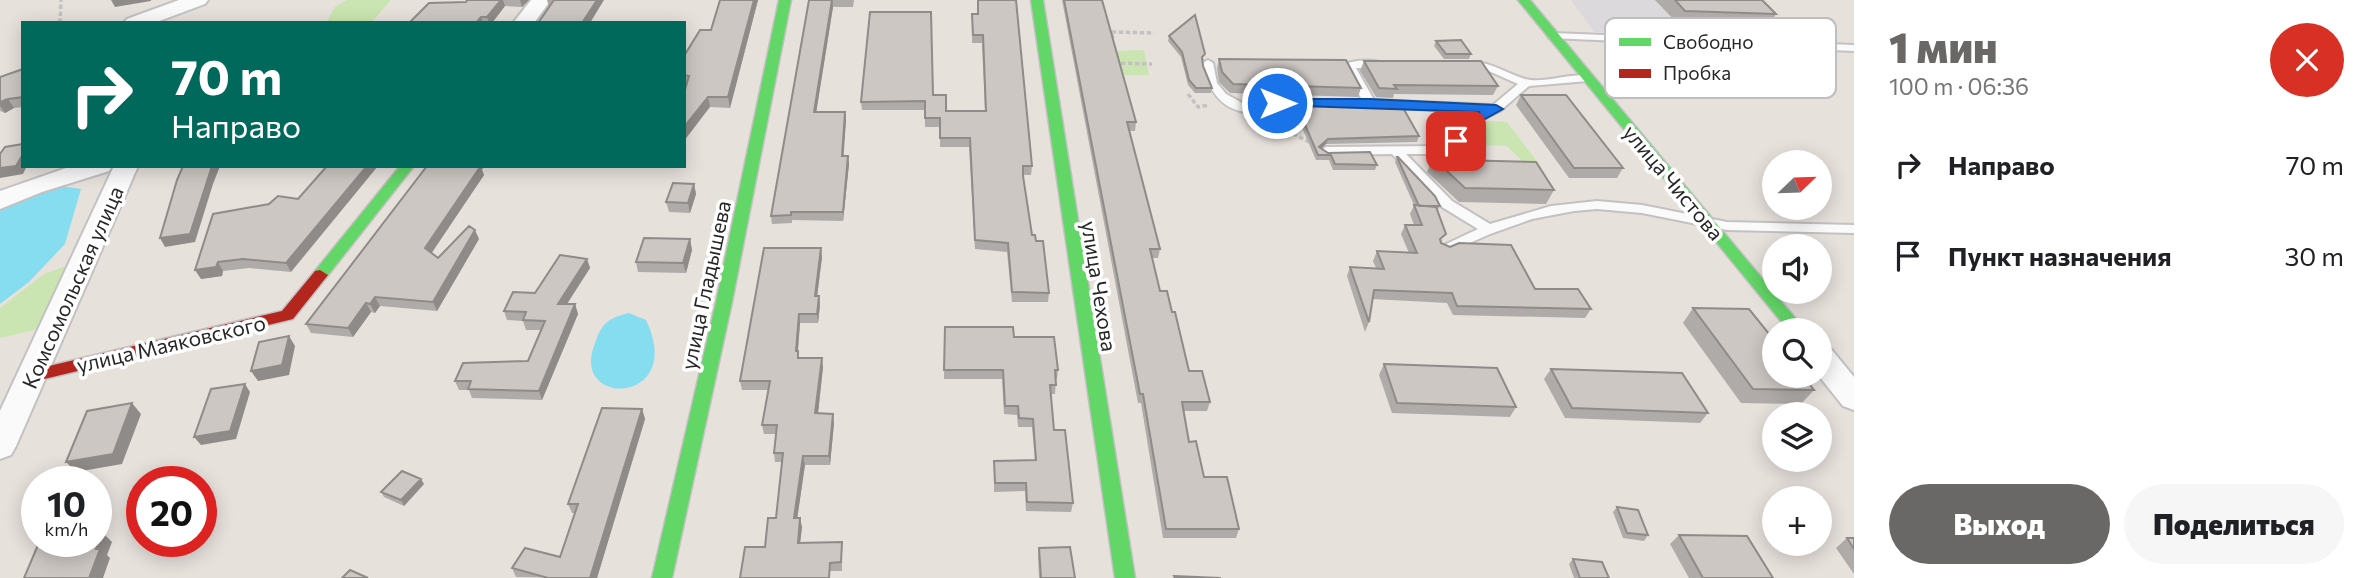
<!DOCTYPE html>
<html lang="ru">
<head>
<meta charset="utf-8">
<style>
	:root { --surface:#fff; --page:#f6f6f6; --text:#202124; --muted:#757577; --accent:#6a6866 }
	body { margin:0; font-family:Commissioner,sans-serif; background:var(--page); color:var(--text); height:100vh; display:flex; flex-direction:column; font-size:26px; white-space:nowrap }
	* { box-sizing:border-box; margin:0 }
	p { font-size:23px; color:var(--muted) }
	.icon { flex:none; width:38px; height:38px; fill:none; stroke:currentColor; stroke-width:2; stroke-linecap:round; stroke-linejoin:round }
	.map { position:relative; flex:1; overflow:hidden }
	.side { display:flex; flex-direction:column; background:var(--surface); width:525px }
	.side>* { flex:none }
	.guide { position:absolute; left:21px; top:21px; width:665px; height:147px; border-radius:0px; box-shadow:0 4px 18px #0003; background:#00695c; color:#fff; overflow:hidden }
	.needle { width:46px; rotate:67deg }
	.controls { position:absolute; left:1762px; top:150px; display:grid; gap:14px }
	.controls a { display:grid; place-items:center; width:70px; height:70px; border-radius:50%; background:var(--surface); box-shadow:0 4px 18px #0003; font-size:35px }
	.speed { position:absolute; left:21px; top:466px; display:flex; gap:14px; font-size:35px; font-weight:700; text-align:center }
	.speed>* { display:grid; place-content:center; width:91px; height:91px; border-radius:50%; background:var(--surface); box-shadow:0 4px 18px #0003; line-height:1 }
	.speed small { font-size:18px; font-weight:400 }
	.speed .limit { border:10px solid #d22; background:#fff; color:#111 }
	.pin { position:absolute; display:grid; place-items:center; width:60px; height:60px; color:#fff; margin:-30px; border-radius:14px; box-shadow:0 4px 10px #0006 }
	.me { position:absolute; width:77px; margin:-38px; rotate:90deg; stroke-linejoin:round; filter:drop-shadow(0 0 5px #0008) }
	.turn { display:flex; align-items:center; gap:24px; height:147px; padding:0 35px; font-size:32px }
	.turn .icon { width:91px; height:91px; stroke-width:2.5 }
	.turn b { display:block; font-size:49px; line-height:60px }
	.round { display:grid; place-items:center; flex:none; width:74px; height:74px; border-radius:37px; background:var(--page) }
	.head { display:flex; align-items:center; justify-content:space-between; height:119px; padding:0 35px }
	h1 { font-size:42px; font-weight:800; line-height:52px; color:var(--accent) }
	.button { display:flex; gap:14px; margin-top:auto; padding:14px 35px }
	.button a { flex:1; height:80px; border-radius:42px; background:var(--accent); color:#fff; font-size:28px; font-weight:800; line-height:80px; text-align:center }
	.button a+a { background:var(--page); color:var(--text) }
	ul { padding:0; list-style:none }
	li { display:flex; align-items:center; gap:21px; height:91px; padding:0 35px }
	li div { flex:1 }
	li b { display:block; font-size:26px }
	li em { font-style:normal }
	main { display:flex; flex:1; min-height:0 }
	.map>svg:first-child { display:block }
	.industrial { fill:#dcd9dc }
	.green { fill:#cae5b1 }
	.water { fill:#87ddf0 }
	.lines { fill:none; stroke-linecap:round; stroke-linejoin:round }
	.lane-casing { stroke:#c3c1c2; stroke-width:4 }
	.street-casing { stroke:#c3c1c2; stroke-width:4 }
	.fast-casing { stroke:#c3c1c2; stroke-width:3 }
	.jam-casing { stroke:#c3c1c2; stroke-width:3 }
	.path { stroke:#c2c2c1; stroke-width:3.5; stroke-dasharray:4.5 2.5; stroke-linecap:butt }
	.lane { fill:#fbfafa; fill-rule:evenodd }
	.street { fill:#fbfafa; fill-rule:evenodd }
	.fast { fill:#63d668; fill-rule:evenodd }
	.jam { fill:#b3261e; fill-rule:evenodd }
	.wall { fill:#afaba8 }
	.shaded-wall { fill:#8f8b88 }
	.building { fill:#ccc7c3; stroke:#8f8b88; stroke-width:2 }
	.route { fill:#1a73e8; stroke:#114b97; stroke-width:2 }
	.labels { text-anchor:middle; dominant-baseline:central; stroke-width:7; stroke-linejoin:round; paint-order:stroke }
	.street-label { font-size:21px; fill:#272727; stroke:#fff }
	.key { fill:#fff; stroke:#bebebe; stroke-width:2 }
	.key-label { font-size:19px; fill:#272727 }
</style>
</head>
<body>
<main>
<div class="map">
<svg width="1854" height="578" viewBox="0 0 1854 578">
	<rect width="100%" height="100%" fill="#e7e1dc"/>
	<path class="industrial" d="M1571 0H1718L1755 36 1594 32Z"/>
	<path class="green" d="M347 0H391L371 23H326L335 7Z
		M1144 50 1149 75H1115L1114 51Z
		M1460 119 1507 122 1542 168 1528 167 1507 146 1475 145Z
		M66 266 71 267 43 328 0 338V308L44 274Z"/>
	<path class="water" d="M54 185 81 189 65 244 29 282 0 304V209Z
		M629 313 646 320C687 405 568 409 595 343 602 323 608 318 629 313Z"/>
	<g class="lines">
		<g class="lane-casing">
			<path id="lane" d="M1553 33 1854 45V51L1549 38 1548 36Z
				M1208 60 1213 63 1217 83 1226 94 1244 104 1277 100H1362L1344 65C1353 59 1378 59 1387 65L1382 68H1356L1374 100 1493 105 1518 84 1482 68 1461 67V63C1487 58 1502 72 1525 79 1545 84 1571 72 1592 76V80L1588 81 1529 86 1500 111 1477 122 1453 150 1439 154H1406L1452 201 1490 224 1551 206 1597 201 1642 205 1727 222 1854 225V233L1727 230 1642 213 1597 209 1574 211 1532 219 1490 234 1445 254 1438 250 1440 247 1478 229 1442 207 1392 154 1326 155 1320 151 1326 147 1438 146C1453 142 1463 120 1481 112 1418 109 1356 106 1293 106 1279 106 1250 113 1240 111 1216 105 1207 84 1203 63Z"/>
		</g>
		<g class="street-casing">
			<path id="street" d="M179 0H208L205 4 154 23H124L127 19Z
				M531 0H551L534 23H513Z
				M72 166H112L109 171 42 192 0 209V191Z
				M114 166H138L16 446 11 455 0 459V411Z
				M1820 346 1831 349 1854 377V410L1843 406 1819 376Z"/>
		</g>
		<g class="fast-casing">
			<path id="fast" d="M779 0H791L732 302 672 578H652L716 302Z
				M1031 0H1043L1135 578H1115Z
				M1518 0H1530L1806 331H1789Z
				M400 166H414L325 279H315L312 275 315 271Z"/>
		</g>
		<g class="jam-casing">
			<path id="jam" d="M320 270 328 275 293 319 32 382 26 381 23 376 26 371 32 370 282 311 315 271Z"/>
		</g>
		<path class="path" d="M60 23 61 0
			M1113 38 1111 32 1154 33
			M1114 63 1152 64
			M1188 94 1198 107 1209 105
			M1268 121 1313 144"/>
		<use href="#lane" class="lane"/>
		<use href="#street" class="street"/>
		<use href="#fast" class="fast"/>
		<use href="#jam" class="jam"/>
	</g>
	<path class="wall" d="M467 0H529L522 7 505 6 492 23H409L466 2Z
		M547 0H604L549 8Z
		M720 0H758L730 108 710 107 686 86H684V56L711 30Z
		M809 0H854L853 7H833L816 112H845L846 120 843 156H848L849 164 843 221 792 220V223L772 224 771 216Z
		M1062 0H1102L1136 122 1135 131H1129L1160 249 1158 258H1152L1160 291 1172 312 1189 371 1210 402 1207 411H1183L1189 442 1204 477 1239 529 1236 538H1163L1141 403H1138Z
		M1655 0H1762L1776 14 1768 27 1678 24Z
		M978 14 1032 166 1031 175H1023L1032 235 1036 241 1049 293 1048 302H1012L1007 252 975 249 969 147H940V127H925V110H862L861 102 933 95 946 111H985L982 43H972V22Z
		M1169 36 1204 59 1202 61 1203 66 1212 88 1211 93H1195L1188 85 1181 57 1168 41Z
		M1436 41 1471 54 1469 59H1444L1434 46Z
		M1219 59 1361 88 1358 97 1230 93 1219 82 1217 68Z
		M1364 61 1498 86 1493 95 1394 94 1393 98 1376 97 1360 71Z
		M23 69V107L14 108 5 113 0 111V77Z
		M1521 95 1623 168 1617 178H1569L1516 105Z
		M1296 104 1419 136 1417 142 1326 144 1321 148 1328 153 1377 165 1375 170H1333L1329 160H1316L1294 109Z
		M1397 157 1440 206 1437 211 1442 243 1535 289 1591 309 1585 318 1453 315 1447 303 1372 299 1369 322 1365 332 1347 276 1350 267 1376 268 1373 261 1377 251 1409 253 1401 234 1405 225H1414L1410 214 1414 205 1395 162Z
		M1433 158 1455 160 1554 190 1546 204 1459 202 1427 172Z
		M482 170 484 175 431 253 438 258 479 239 437 311 380 306 375 313 371 312 353 337 311 333 306 324Z
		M694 184 696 194 690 213 669 212 666 202Z
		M269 204 291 272 249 268 223 271 222 276 201 279Z
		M690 239 692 250 686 273 638 272 636 262Z
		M822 257 817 296H819L820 305 818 323H800L798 351 799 358 823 367 818 413 834 423 830 465H805L797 518 802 527 800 543 842 542V571H831L765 547 776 518 782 462H775L774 453 776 434H764L762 425 769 390H742L740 381Z
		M587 259 590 268 567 304H575L578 314 542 400 472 398 469 390H459L455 381 528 361 541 330H526L523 321 507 320 504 311 535 293Z
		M1693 308 1814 390 1801 404 1741 403 1683 323Z
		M945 327 1014 337 1058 370 1057 379H1056L1055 394H1051L1054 430 1073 503 1071 512 1026 511 1025 491 994 492V461H1035L1032 427H1018L1017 415 1004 414 1002 379H944Z
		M1384 364 1516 407 1510 417 1392 413 1379 375Z
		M1551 369 1708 413 1700 423 1565 418 1544 379Z
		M642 409 645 419 597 578 516 577 512 568 560 557 575 513H572L568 504Z
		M424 484 404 506 384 497 381 492Z
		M1617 507 1648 535 1644 541 1623 538 1613 512Z
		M1679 535 1773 578H1689L1670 544Z
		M1847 538H1854V574L1836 548Z
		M1039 548 1075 578H1039L1038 555Z
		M1573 559 1609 578H1574L1569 564Z"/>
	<path class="shaded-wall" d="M111 0H151V1L115 7Z
		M501 0H503L505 6 492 23H489L487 17Z
		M520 0H529L522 7Z
		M597 0H604L590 23H582Z
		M754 0H758L730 108 728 97Z
		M832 0 833 7 815 120 814 112Z
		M481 17 483 23H476Z
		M708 97 710 107 684 141V127Z
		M8 99 14 108 5 113 0 106V102Z
		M845 112 846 120 843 164 842 156Z
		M1328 139 1326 144 1318 152 1319 147Z
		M23 154V166H27L23 174 0 178V168Z
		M848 156 849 164 843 221V212Z
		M212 166H220L213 184 195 242 165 247 160 238 208 176Z
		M367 166H378L291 272 286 263Z
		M475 166H484L482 170 484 175 429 257 425 248Z
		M694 184 696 194 690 213 688 203Z
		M475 230 479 239 437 311 433 302Z
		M690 239 692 250 686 273 683 263Z
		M821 248 822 257 816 305 815 296Z
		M587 259 590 268 561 313 558 304Z
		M218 262 223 271 222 276 201 279 195 270Z
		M819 296 820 305 818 323 817 314Z
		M375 297 380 306 375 313 370 304Z
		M366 303 371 312 353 337 348 328Z
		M575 304 578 314 542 400 539 391Z
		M799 314 800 323 797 360 796 351Z
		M289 336 295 346 289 375 258 381 251 371Z
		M822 358 823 367 817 423 815 413Z
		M245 384 250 392 236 439 201 445 194 437Z
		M132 403 141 414 122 464 76 472 66 462Z
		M642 409 645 419 597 578H590Z
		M833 414 834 423 830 465 829 456Z
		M803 456 805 465 796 527 794 518Z
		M421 479 424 484 404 506 401 500Z
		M800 518 802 527 799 552 798 543Z
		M102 532 112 542 107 555 110 558 103 578H89L96 549Z"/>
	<path class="building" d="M467 0H501L487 17H481L476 23H409L429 3 466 2Z
		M554 0H597L582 23H538Z
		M720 0H754L728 97H708L684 127V93L689 76 684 75V56L700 30H711Z
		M809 0H832L814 112H845L842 156H848L843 212H791V215L771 216Z
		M978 0H1016L1032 166H1023V176L1032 235H1035L1036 241H1043L1049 293 1012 292 1008 243 975 240 970 138H940V118H925V101L861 102 870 12H931L933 95H946V111H986L983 35H973L972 14H978Z
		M1064 0H1102L1136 122H1127L1160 249H1150L1160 291H1167L1172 312H1175L1189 371H1202L1210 402H1182L1189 442 1196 441 1204 477H1227L1239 529H1166L1143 394H1140Z
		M1675 0H1762L1776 14 1685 11Z
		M1195 15 1205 54 1202 57 1203 66 1212 88H1196L1189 80 1182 52 1169 36Z
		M1461 40 1471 54H1446L1436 41Z
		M1219 59 1346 60 1361 88 1233 84 1222 72Z
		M1364 61H1481L1498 86 1394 85 1397 89 1379 88Z
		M23 69V97L8 99 0 102V77Z
		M1521 95H1566L1623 168H1574Z
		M1296 104 1402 106 1419 136 1328 139 1319 147 1328 153 1370 152 1377 165 1335 164 1331 155H1318Z
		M23 144V154L16 166 0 168V154L5 147Z
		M1450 153 1455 160 1536 162 1554 190 1465 188 1433 158Z
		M1397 157H1398L1435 196 1440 206H1419Z
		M183 166H212L190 234 160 238 177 180Z
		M327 166H367L286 263 243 259 218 262 216 267 195 270 213 214 269 204 278 196 298 199Z
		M427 166 480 167 425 248 438 258 469 226 475 230 433 302 375 297 370 304 366 303 348 328 306 324Z
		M673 183 694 184 688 203 666 202Z
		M1414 205 1436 207 1446 234 1440 239 1441 243 1450 247 1459 243 1511 245 1535 289H1578L1591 309 1457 306 1452 293 1374 290 1369 322 1350 267 1384 269 1377 251 1417 253 1405 225H1422Z
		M644 238 690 239 683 263 636 262Z
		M764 248H821L815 296H819L817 314H799L796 351H798V358H822L815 413 833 414 829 456H803L794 518H800L798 543 842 542 841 562 830 563 829 578H740L745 547H765L768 518H776L783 453H774L777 425H762L770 381H740Z
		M560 255 587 259 558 304H575L539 391 468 389 471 381H455L463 363 528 361 545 321 523 320 526 312 504 311 513 292 535 293Z
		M1693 308 1749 309 1774 340V376H1803L1814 390 1753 389Z
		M945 327H1013L1014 337H1054L1058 370H1055L1056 385H1050L1054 430H1065L1073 503 1027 502 1026 483H995L994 461 1036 460 1033 419 1019 418 1018 406H1005L1003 370H944Z
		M289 336 282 365 251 371 259 342Z
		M1384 364 1497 368 1516 407 1397 403Z
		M1551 369 1682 373 1708 413 1572 408Z
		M245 384 230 431 194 437 211 389Z
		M132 403 113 454 66 462 87 411Z
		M602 408 642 409 590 578H548L512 568 525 548 560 557 578 504H568Z
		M402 471 421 479 401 500 381 492Z
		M1617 507 1638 510 1648 535 1627 533Z
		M102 532 96 549H100L89 578H24L38 545 58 541H96V533Z
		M1679 535 1747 536 1773 578H1703Z
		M1847 538H1854V549Z
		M1070 547 1075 578H1041L1039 548Z
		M1573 559 1602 562 1609 578H1580Z
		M350 570 368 578H342Z
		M1174 576 1221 578H1175Z"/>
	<path class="route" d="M1277 99H1370L1496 105 1503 109 1478 123 1461 144 1456 145 1449 141 1451 138 1469 117 1480 112 1272 105 1270 103Z"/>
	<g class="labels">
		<g class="street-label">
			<text transform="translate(1674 182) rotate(50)">улица Чистова</text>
			<text transform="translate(705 285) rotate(-78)">улица Гладышева</text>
			<text transform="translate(1100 286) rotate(81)">улица Чехова</text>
			<text transform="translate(72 287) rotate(-66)">Комсомольская улица</text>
			<text transform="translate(171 343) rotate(-13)">улица Маяковского</text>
		</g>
	</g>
	<rect x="1605" y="18" width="231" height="80" rx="10" class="key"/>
	<rect x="1619" y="38" width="32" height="8" fill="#63d668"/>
	<rect x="1619" y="69" width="32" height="9" fill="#b3261e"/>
	<g class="key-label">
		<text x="1663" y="49">Свободно</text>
		<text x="1663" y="80">Пробка</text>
	</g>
</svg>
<div class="controls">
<a><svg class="needle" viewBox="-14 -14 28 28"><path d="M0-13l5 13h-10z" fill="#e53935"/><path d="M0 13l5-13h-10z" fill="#757577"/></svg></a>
<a><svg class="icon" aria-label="sound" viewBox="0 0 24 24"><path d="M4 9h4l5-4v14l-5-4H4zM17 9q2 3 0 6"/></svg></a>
<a><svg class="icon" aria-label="search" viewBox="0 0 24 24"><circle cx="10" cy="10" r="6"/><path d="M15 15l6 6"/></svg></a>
<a><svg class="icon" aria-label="layers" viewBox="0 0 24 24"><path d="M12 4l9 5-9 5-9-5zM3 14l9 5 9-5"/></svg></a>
<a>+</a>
</div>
<div class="speed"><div>10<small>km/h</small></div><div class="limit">20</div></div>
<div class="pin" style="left:1456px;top:141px;background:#d93025"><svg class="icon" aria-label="arrive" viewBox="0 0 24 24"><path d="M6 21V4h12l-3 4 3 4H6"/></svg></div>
<svg class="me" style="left:1277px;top:103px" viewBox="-20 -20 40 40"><circle r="17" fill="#1a73e8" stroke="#fff" stroke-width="3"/><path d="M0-11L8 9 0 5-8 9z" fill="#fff"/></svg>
<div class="guide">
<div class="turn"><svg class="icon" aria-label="right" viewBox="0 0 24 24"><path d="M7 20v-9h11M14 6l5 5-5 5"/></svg><div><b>70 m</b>Направо</div></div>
</div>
</div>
<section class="side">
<div class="head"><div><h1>1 мин</h1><p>100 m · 06:36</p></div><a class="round" style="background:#d93025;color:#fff"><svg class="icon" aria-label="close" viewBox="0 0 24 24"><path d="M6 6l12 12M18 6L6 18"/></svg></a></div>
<ul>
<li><svg class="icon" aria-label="right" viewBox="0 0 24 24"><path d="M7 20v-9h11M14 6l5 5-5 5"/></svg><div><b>Направо</b></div><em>70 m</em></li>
<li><svg class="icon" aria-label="arrive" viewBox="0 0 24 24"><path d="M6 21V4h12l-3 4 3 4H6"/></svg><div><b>Пункт назначения</b></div><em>30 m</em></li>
</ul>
<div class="button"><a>Выход</a><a>Поделиться</a></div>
</section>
</main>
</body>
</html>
